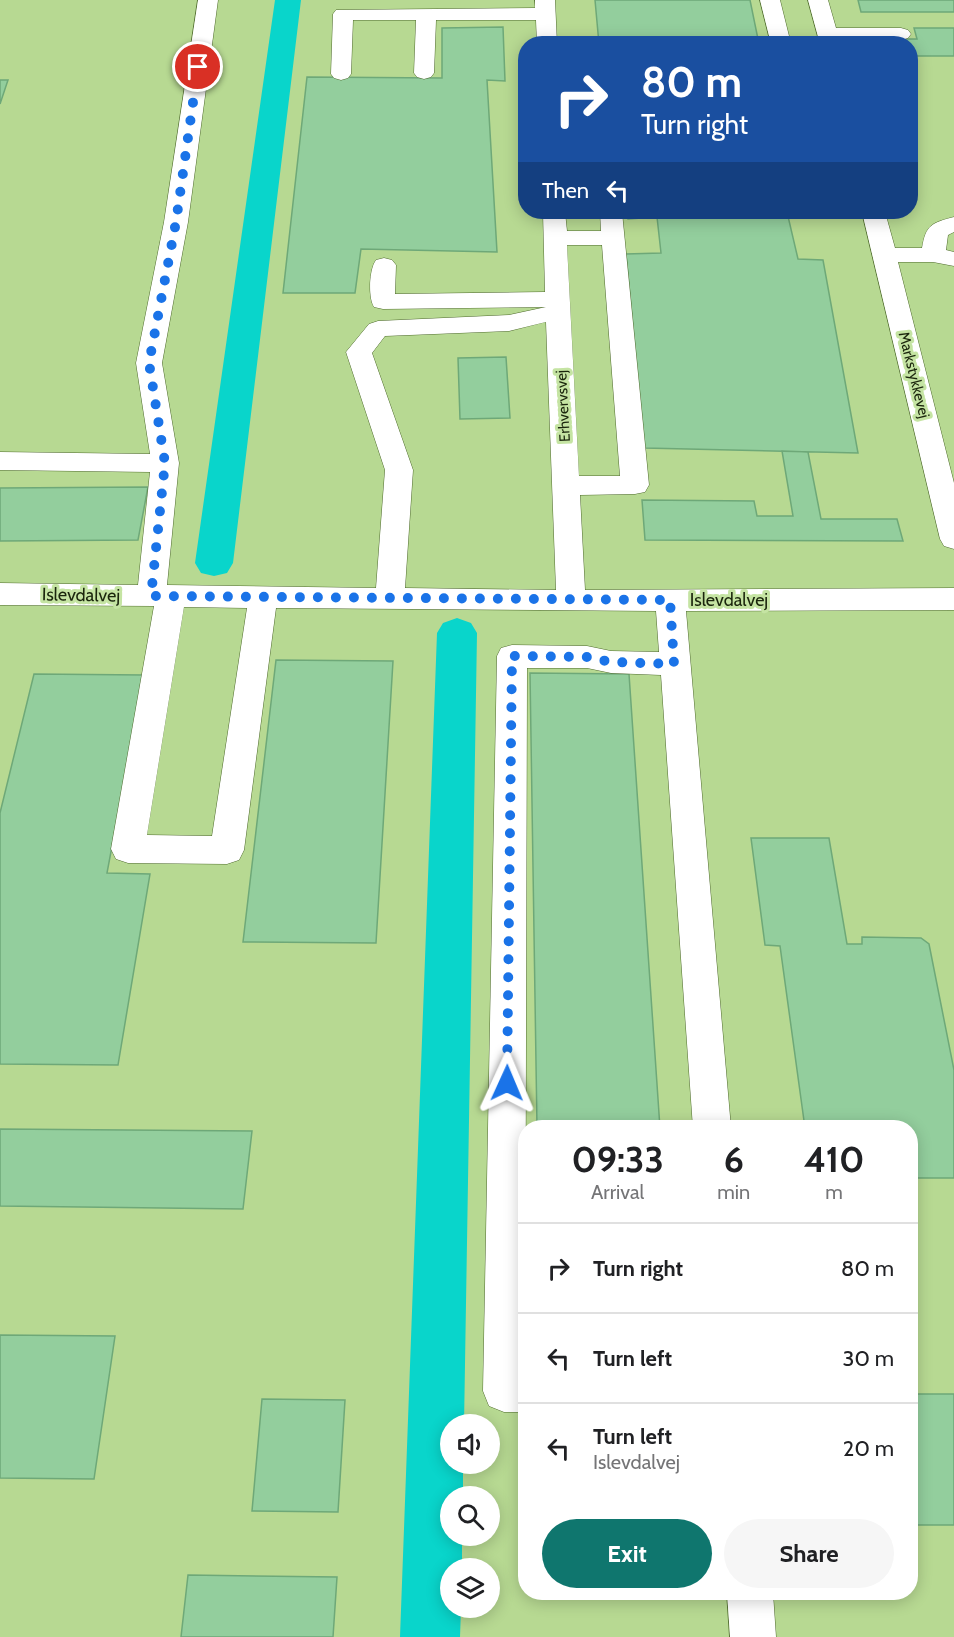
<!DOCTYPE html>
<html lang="en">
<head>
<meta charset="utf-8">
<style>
	:root { --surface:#fff; --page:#f6f6f6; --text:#202124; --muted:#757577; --line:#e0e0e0; --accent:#0f766e }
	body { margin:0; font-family:Cabin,sans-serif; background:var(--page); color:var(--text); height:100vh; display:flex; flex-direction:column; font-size:22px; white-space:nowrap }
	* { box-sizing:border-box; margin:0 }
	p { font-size:20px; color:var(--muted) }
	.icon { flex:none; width:33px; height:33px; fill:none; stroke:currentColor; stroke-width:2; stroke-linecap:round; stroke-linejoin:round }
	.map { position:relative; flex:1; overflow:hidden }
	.side { position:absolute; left:518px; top:1120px; width:400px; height:480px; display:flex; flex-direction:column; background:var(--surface); border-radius:24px; box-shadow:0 3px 15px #0003 }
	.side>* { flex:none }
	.guide { position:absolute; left:518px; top:36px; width:400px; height:183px; border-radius:24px; box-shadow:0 3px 15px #0003; background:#1a4fa0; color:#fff; overflow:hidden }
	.fabs { position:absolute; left:440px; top:1414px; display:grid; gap:12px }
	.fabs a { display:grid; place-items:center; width:60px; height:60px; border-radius:50%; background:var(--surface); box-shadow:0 3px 15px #0003; font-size:30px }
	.pin { position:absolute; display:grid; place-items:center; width:51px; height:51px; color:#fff; margin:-26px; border:3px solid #fff; border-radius:50%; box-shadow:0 2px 6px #0007 }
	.me { position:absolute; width:66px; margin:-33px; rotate:1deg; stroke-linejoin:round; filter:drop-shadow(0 0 4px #0008) }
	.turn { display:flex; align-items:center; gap:21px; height:126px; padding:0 24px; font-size:27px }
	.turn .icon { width:78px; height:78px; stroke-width:2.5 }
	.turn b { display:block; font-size:42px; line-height:51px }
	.then { display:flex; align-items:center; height:57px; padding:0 24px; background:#0003; gap:12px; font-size:22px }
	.eta { display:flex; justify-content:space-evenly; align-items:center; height:102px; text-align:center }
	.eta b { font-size:36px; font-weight:800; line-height:42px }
	.primary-button { display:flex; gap:12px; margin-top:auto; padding:12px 24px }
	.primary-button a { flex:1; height:69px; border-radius:36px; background:var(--accent); color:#fff; font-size:24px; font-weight:800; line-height:69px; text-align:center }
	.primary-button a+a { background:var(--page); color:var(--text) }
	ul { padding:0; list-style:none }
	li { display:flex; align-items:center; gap:18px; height:90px; padding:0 24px; border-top:2px solid var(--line) }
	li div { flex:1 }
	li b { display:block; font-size:22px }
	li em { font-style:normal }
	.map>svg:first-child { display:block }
	.built { fill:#b7d992; fill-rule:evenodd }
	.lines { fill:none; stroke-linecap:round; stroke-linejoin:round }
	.canal { fill:#09d5cb; fill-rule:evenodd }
	.building { fill:#93ce9d; stroke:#6ea878; stroke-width:1.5 }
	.minor-casing { stroke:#4f6a2e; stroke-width:1 }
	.minor { fill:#fff; fill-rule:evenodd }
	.route { stroke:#1a73e8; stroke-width:10; stroke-dasharray:0 18 }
	.labels { text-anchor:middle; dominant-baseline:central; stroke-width:6; stroke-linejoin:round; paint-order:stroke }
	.far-street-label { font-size:15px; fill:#1b260d; stroke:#c5e4a3 }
	.street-label { font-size:18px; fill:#1b260d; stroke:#c5e4a3 }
</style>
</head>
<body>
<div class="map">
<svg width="954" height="1637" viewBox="0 0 954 1637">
	<rect width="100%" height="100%" fill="#c5e4a3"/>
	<path class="built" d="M0 0H954V1637H0ZM525 44H910V212H525ZM525 1128H910V1593H525ZM450 1425H489V1464H450ZM450 1497H489V1536H450ZM450 1569H489V1608H450Z"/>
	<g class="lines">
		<path class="canal" d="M275 0H301L233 563 227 573 214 576 201 573 195 563Z
			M457 618 471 623 477 633 464 1425H450V1464H463V1497H450V1536H462V1569H450V1608H461L460 1637H400L437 633 443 623Z"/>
	</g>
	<path class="building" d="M595 0H750L759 44H599Z
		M858 0H954V12H861Z
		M503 27 505 81 487 80 497 252 361 249 355 293H283L307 77 442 78V28Z
		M914 28H954V56H910V44H860L859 39H917Z
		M0 80H8L0 104Z
		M627 212H787L798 259 823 260 858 453 644 448 626 254 661 253 657 217 628 219Z
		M506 357 510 418 460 419 458 358Z
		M782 451 808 452 821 519H897L903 541 645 540 642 500 754 501 757 516H793Z
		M148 487 138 540 0 541V488Z
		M276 660 393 661 376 943 243 942Z
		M530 673 629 674 660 1128H537Z
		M34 674 144 675 107 873 150 874 118 1065 0 1064V813Z
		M751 838H829L847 944H862V937L921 938 929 944 954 1070V1178H910V1128H805L780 946 765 945Z
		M0 1129 252 1131 243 1209 0 1206Z
		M0 1335 115 1336 94 1479 0 1478Z
		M910 1394H954V1525H910Z
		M262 1399 345 1400 338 1512 252 1511Z
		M188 1575 337 1577 333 1637H181Z"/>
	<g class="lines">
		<g class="minor-casing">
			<path id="minor" d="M198 0H218L188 222 162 363 179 463 167 585 376 588 385 470 346 352 369 324 378 321 509 315 546 307 383 309 374 307C368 298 369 269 376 260L384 258 392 260 396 265 395 294 545 292 543 212H565L567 231H601L600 212H622L649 485 645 492 635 494 580 495 585 590 954 588V610L686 611 731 1128H693L661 675 611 673 587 668H527L525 1412H504L489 1406 483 1391 497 656 501 648 512 645 587 646 611 651 659 652 656 611 276 608 244 850 239 860 227 864 128 863 116 859 111 849 154 606 0 605V583L138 585 150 472 0 470V452L150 454 136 363 164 222ZM567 245H602L620 476H579ZM546 322 556 590 405 588 413 470 372 353 385 336 509 331ZM184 607 247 608 212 836 147 835Z
				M535 0H555L557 44H537L536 20H436L434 73 431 77 424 79 417 77 414 73 416 20H353L351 74 348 78 341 80 334 78 331 74 333 14 336 10 535 8Z
				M760 0H780L791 44H771Z
				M808 0H828L836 28H901L908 30 911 34 908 38 901 40H839L840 44H820Z
				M862 212H885L895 248H922C926 225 931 223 954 217V232L948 235 946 250 954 252V266L933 262H898L954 483V549L944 546 940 539Z
				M727 1593H773L776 1637H730Z"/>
		</g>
		<use href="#minor" class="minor"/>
	</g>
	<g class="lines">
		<path class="route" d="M198 67 176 222 149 363 165 463 151 596 670 600 674 664 611 662 587 657 512 656 507 1083"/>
	</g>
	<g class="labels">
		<g class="far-street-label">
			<text transform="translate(914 375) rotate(76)">Markstykkevej</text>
			<text transform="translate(563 406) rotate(-93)">Erhvervsvej</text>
		</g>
		<g class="street-label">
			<text transform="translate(81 595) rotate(1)">Islevdalvej</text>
			<text x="729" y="600">Islevdalvej</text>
		</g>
	</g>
</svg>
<div class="fabs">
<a><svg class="icon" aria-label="sound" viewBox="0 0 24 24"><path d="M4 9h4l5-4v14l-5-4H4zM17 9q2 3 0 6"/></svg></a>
<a><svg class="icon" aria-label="search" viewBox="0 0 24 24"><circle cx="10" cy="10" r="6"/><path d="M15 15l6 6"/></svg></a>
<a><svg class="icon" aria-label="layers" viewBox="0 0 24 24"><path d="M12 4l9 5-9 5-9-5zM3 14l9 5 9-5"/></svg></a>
</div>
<div class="pin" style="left:198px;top:67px;background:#d93025"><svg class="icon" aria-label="arrive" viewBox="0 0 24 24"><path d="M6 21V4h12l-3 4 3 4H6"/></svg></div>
<svg class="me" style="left:507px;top:1083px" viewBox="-20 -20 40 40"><path d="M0-17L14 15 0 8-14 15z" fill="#1a73e8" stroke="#fff" stroke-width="4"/></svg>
<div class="guide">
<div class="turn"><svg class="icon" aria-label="right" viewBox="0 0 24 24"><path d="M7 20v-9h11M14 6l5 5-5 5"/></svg><div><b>80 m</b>Turn right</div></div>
<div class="then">Then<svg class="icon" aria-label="left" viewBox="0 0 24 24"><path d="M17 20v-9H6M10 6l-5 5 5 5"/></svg></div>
</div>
<section class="side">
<div class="eta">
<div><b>09:33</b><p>Arrival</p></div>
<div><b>6</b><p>min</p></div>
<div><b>410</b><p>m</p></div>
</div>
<ul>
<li><svg class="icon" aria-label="right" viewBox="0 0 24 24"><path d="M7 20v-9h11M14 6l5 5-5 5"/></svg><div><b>Turn right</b></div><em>80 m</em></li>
<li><svg class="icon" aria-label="left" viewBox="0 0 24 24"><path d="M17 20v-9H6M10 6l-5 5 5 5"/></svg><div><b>Turn left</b></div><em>30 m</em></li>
<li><svg class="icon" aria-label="left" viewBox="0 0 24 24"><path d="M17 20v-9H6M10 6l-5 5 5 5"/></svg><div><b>Turn left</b><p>Islevdalvej</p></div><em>20 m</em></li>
</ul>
<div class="primary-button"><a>Exit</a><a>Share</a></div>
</section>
</div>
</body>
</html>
